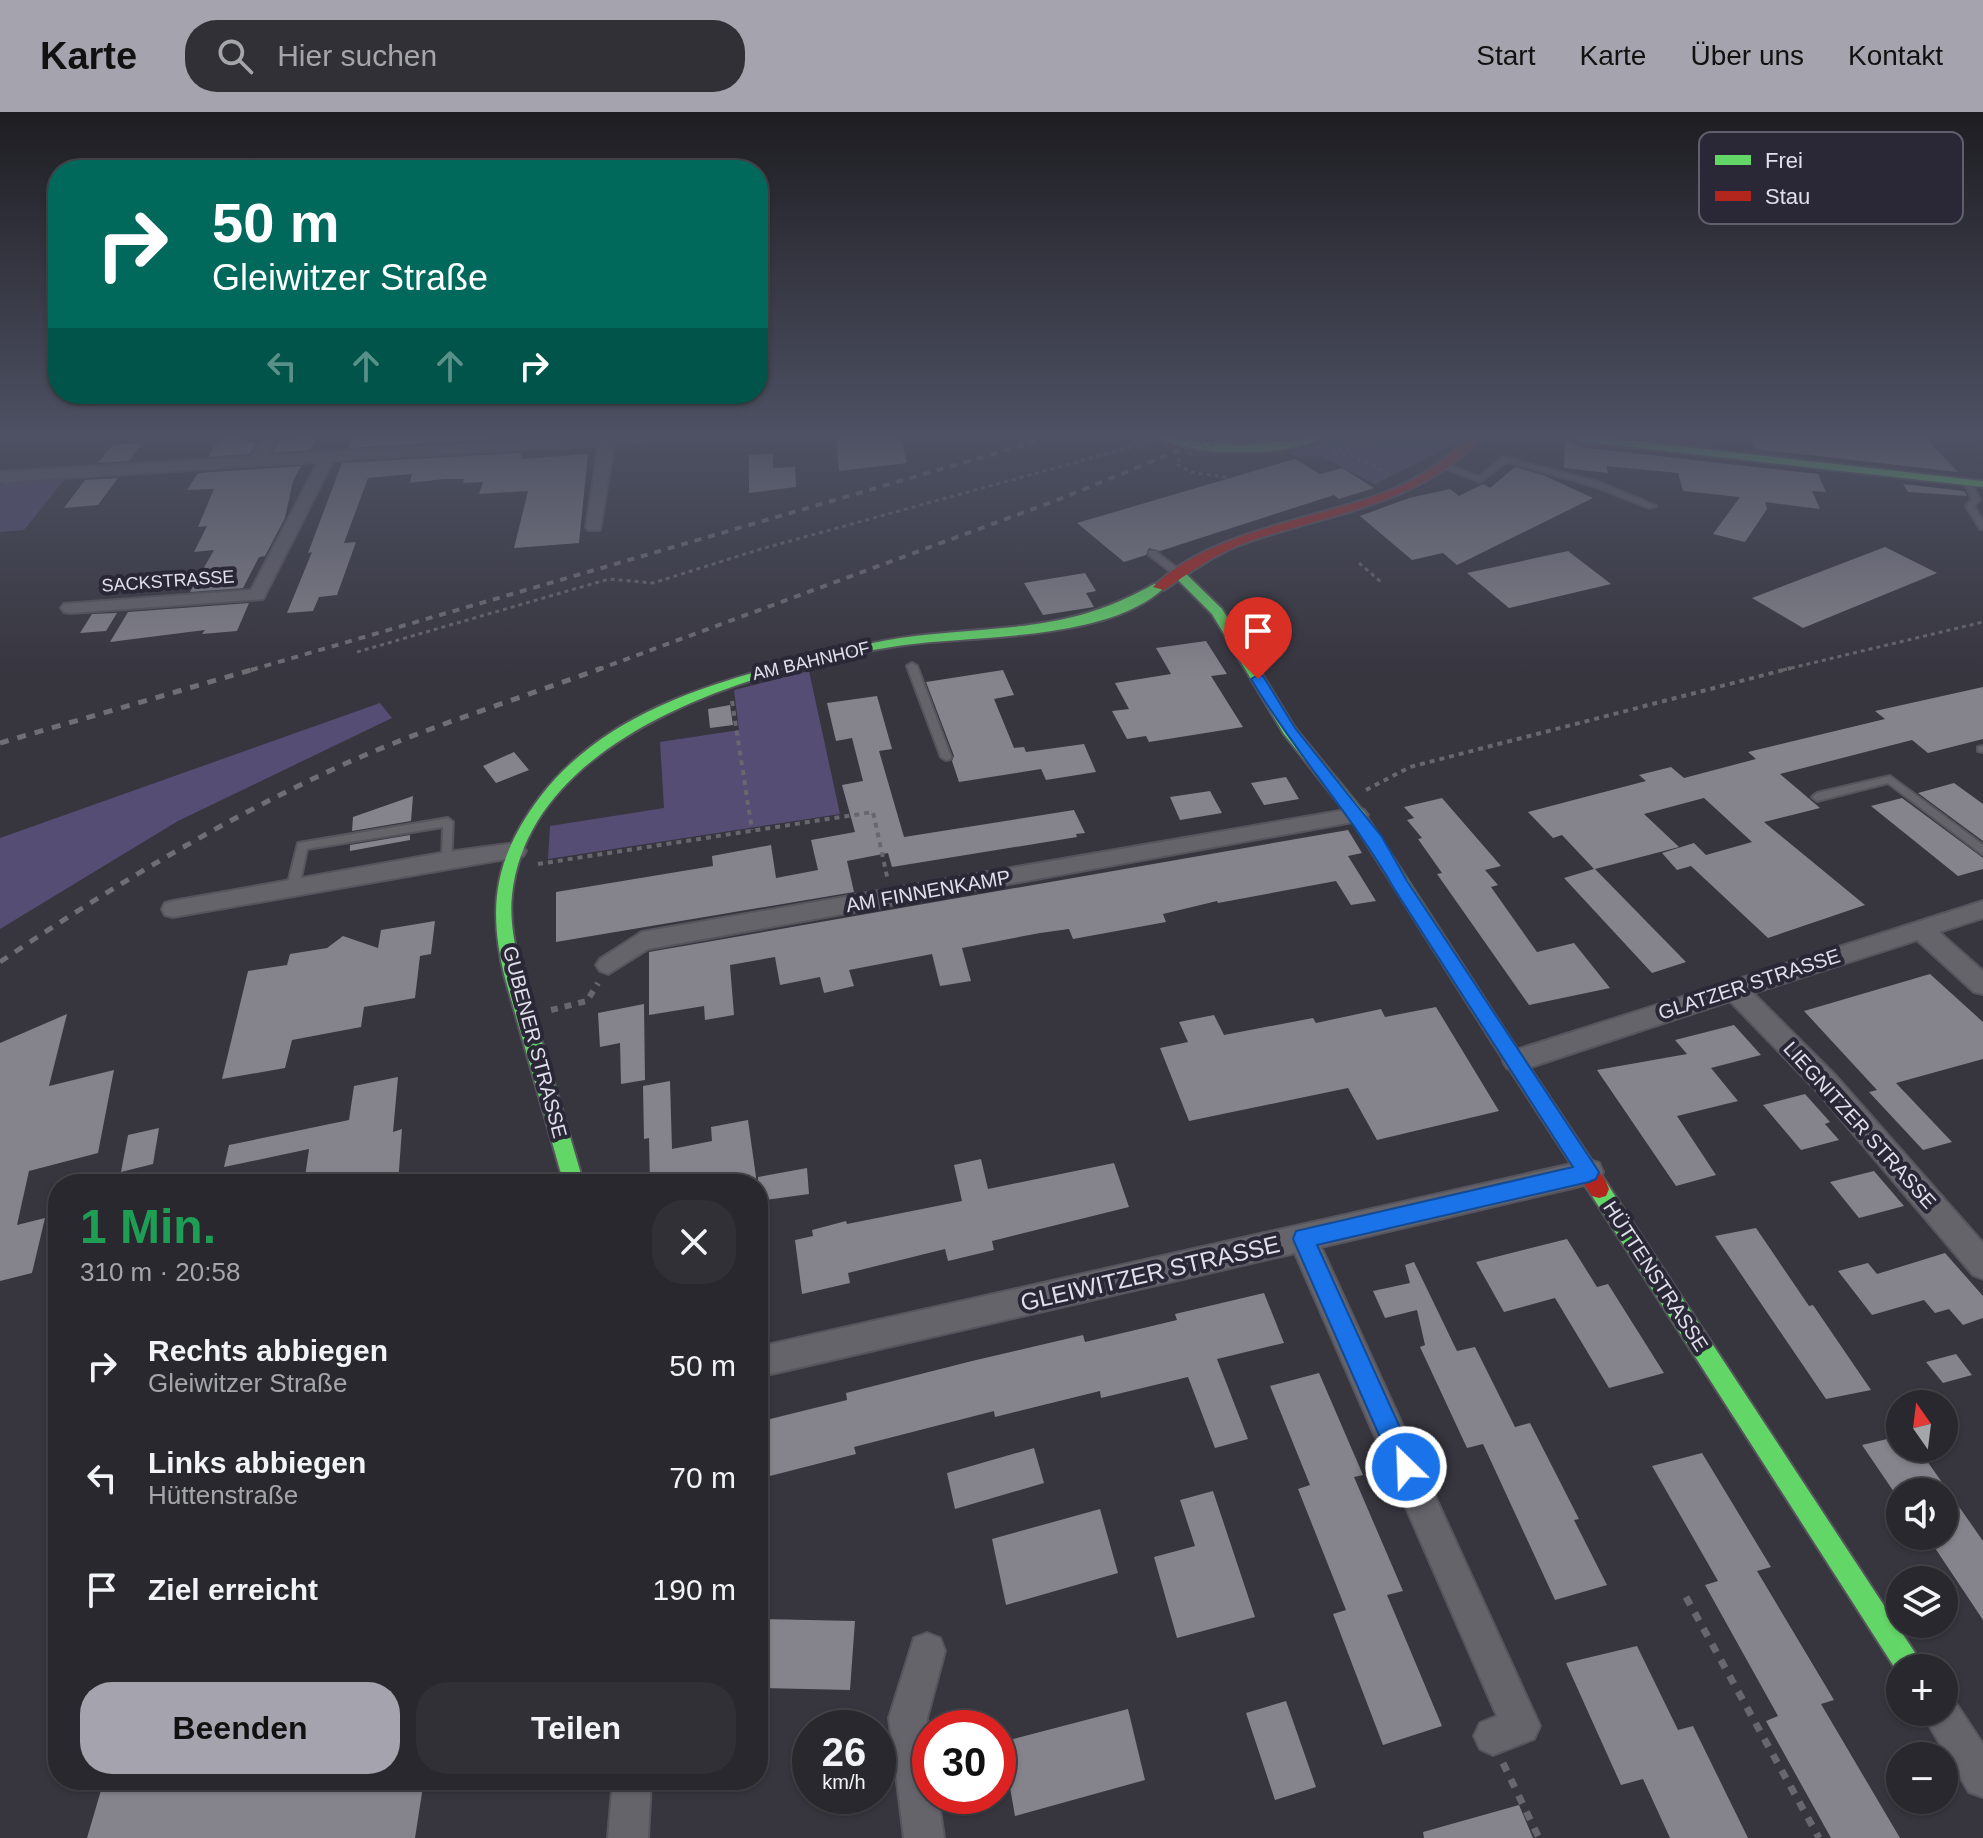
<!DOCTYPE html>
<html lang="de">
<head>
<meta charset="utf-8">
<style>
	:root { --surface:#29282e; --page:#313036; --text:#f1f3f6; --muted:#a5a6aa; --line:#45444a; --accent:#a5a4ae }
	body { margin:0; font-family:Helvetica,sans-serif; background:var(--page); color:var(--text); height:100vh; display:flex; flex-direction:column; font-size:30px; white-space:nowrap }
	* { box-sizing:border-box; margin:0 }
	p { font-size:26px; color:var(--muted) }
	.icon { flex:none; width:44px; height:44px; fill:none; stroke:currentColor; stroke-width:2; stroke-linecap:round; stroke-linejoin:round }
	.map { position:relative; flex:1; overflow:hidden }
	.side { position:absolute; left:48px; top:1062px; width:720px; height:616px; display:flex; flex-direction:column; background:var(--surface); border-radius:32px; box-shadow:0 2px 6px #0004,0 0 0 2px var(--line) }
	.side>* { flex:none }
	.hud { position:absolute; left:48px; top:48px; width:720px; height:244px; border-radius:32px; box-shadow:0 2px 6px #0004,0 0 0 2px var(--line); background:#00695c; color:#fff; overflow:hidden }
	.needle { width:52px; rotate:346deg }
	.controls { position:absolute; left:1886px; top:1278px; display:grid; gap:16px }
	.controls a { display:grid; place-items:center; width:72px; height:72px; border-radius:50%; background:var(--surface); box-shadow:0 2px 6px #0004,0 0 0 2px var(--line); font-size:40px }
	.speed { position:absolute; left:792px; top:1598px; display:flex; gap:16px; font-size:40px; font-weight:700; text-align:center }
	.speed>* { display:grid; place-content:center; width:104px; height:104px; border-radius:50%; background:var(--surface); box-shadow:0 2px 6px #0004,0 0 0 2px var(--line); line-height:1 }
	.speed small { font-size:20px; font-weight:400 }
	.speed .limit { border:12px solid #d22; background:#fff; color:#111 }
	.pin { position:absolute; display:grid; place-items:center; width:68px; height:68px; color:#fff; margin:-82px -34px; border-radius:50% 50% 50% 0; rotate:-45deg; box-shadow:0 0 8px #0007 }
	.pin .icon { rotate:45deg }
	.me { position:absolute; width:88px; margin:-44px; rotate:336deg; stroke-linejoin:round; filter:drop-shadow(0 0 6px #0008) }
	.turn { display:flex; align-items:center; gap:28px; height:168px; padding:0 32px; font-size:36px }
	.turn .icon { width:104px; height:104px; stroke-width:2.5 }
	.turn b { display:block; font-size:56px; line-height:68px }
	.lanes { display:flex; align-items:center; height:76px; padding:0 32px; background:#0003; justify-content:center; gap:40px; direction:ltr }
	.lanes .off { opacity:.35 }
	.round { display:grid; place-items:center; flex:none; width:84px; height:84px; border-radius:32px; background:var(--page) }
	.headline { display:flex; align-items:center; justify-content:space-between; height:136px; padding:0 32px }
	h1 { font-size:48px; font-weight:700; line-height:60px; color:#1e9e55 }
	.cta { display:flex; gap:16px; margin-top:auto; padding:16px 32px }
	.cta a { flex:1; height:92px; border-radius:32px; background:var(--accent); color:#111; font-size:32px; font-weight:700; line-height:92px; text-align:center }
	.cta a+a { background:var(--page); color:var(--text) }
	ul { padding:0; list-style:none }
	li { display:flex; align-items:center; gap:24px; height:112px; padding:0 32px }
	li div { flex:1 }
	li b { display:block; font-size:30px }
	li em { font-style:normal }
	header { display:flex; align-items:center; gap:48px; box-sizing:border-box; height:112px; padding:0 40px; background:var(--accent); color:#111 }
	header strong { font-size:38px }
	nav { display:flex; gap:44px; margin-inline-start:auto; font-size:28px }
	.search { width:560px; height:72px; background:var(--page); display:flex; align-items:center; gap:20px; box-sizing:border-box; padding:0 28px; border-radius:32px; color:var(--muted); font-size:30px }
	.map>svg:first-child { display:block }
	.green { fill:#554d74 }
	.building { fill:#85838b }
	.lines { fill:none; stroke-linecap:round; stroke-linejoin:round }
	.lane-casing { stroke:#56545c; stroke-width:4 }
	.street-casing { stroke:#56545c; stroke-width:4 }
	.fast-casing { stroke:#56545c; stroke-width:4 }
	.jam-casing { stroke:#56545c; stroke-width:4 }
	.path-far3 { stroke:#67676d; stroke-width:3; stroke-dasharray:4 4; stroke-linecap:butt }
	.path-far2 { stroke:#67676d; stroke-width:4; stroke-dasharray:5 5; stroke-linecap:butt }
	.path-far1 { stroke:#67676d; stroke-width:6; stroke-dasharray:7 7; stroke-linecap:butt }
	.path { stroke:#67676d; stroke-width:7; stroke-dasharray:9 9; stroke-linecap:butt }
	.lane { fill:#65646b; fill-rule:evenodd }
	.street { fill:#65646b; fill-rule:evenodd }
	.fast { fill:#63d668; fill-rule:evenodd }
	.jam { fill:#b3261e; fill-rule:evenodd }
	.rail-far1 { stroke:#6f6e74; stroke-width:4; stroke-dasharray:7 7; stroke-linecap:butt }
	.rail { stroke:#6f6e74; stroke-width:5; stroke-dasharray:9 9; stroke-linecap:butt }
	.path-bridge { stroke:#67676d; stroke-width:3; stroke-dasharray:4 4; stroke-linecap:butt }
	.route { fill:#1a73e8; stroke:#114b97; stroke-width:2 }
	.labels { text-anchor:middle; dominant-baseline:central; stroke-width:8; stroke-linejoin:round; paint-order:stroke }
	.far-street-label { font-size:18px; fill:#e0dfea; stroke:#2a2737 }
	.street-label { font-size:20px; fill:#e0dfea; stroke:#2a2737 }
	.near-street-label { font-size:24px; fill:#e0dfea; stroke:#2a2737 }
	.key { fill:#2a2737; stroke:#615e6d; stroke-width:2 }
	.key-label { font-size:22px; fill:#e0dfea }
</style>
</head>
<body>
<header>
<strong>Karte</strong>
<div class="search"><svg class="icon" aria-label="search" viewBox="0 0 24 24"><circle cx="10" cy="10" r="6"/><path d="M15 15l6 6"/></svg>Hier suchen</div>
<nav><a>Start</a><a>Karte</a><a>Über uns</a><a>Kontakt</a></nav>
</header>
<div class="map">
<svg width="1983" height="1726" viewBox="0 0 1983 1726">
	<rect width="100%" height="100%" fill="#37353e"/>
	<path class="green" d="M1345 326H1454L1455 328 1447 336 1375 372 1320 344 1299 345 1289 340Z
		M65 367 24 418 0 420V374L3 371Z
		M809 559 840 702 548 747 550 714 664 696 660 630 739 618 734 578Z
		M380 591 392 606 178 709 0 817V726Z"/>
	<path class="building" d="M220 326H244L241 331 257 330 250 342 208 345Z
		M317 326 310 338 272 341 280 328Z
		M352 326H514L348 336Z
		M836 326H901L907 351 839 359Z
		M1565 326 1579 335 1818 362 1826 380 1812 379 1820 397 1765 390 1767 397 1745 430 1713 422 1740 385 1683 379 1678 361 1606 354 1608 361 1564 356Z
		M1751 326H1925L1958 360 1755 337Z
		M142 331 129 349 98 351 113 333Z
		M521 341 522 347 588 342 579 431 514 436 528 379 479 382 483 370 463 371 464 367H444L410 371 412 362 368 366 344 431 356 430 337 483 319 485 313 499 287 501 312 440 308 441 342 351Z
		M773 342V356L795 355 796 375 749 381V343Z
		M1295 347 1320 362 1342 356 1374 376 1339 387 1334 383 1160 439 1149 436 1146 443 1124 450 1077 411Z
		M301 354 293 369 285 406 265 444 259 445 243 476 190 480 214 438 194 440 207 414 198 415 214 377 187 378 198 361Z
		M1515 355 1543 363 1593 386 1457 453 1443 441 1412 448 1360 404 1409 386 1450 377 1459 384 1483 372 1490 376Z
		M118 366 98 393 64 396 85 368Z
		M1903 372 1964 379 1967 384 1908 380Z
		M1885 435 1937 461 1803 516 1752 486Z
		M1568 439 1611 472 1509 496 1467 461Z
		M1085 461 1096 479 1086 481 1094 495 1043 503 1024 471Z
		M249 491 237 519 202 522 205 518 110 530 128 500Z
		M117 501 106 519 80 521 92 502Z
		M1206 529 1227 562 1211 564 1243 615 1149 630 1146 624 1127 627 1112 599 1129 597 1115 571 1171 562 1156 536Z
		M1003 558 1014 583 994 587 1014 636 1024 635 1026 640 1084 632 1096 660 1046 668 1041 657 959 670 952 649 954 644 926 570Z
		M1983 575V627L1928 641 1912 628 1780 662 1820 696 1764 710 1865 793 1768 826 1691 754 1677 758 1662 741 1694 731 1706 743 1752 730 1704 686 1644 702 1679 735 1595 757 1686 850 1652 861 1564 766 1594 757 1562 723 1553 726 1528 700 1646 669 1639 663 1671 655 1684 666 1756 647 1748 640 1885 607 1875 599Z
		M877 584 892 637 879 639 904 725 1074 698 1085 721 1076 722 1077 725 892 755 888 741 847 749 854 780 556 830V780L713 754 712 744 771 733 776 766 818 758 811 728 855 720 842 673 863 669 852 626 836 629 827 591Z
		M730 593 733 613 710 616 708 597Z
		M514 640 529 658 496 671 483 654Z
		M1286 665 1299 687 1264 693 1251 671Z
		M1954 671 1983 692V729L1918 681Z
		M1210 679 1222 701 1180 708 1170 685Z
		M413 684 411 709 352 719 353 705Z
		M1442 686 1501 754 1485 758 1498 773 1491 775 1537 840 1574 831 1610 876 1529 893 1437 762 1442 761 1418 727 1422 726 1407 708 1414 706 1404 695Z
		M1902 686 1983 746V757L1958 764 1871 694Z
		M1348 718 1362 741 1348 744 1376 789 1351 793 1336 769 1218 791 1217 789 1163 802 1166 810 1073 827 1069 817 1040 821 962 836 971 869 940 874 932 842 849 858 854 874 824 881 820 865 780 873 775 845 730 853 734 903 705 908 704 894 649 903V840Z
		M410 723V728L350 739V733Z
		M435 809 431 842 420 844 415 886 364 895 361 915 292 928 285 956 222 967 248 859 287 853 290 842 327 836 343 824 378 836 381 818Z
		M1930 862 1983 910V947L1896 971 1952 1030 1923 1038 1869 980 1877 978 1804 899Z
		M644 892 645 968 621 972 620 931 600 935 598 901Z
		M1436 895 1499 999 1377 1028 1348 976 1189 1009 1160 936 1188 930 1179 910 1214 903 1224 923 1313 906 1316 911 1381 897 1385 905Z
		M67 902 49 974 114 958 98 1041 29 1059 17 1113 45 1106 32 1161 0 1169V931Z
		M1734 913 1761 943 1711 956 1738 989 1677 1004 1716 1063 1676 1074 1597 958 1687 942 1675 928Z
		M398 965 393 1020 402 1017 398 1072H304L309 1037 224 1055 229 1033 349 1008 354 974Z
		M670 969 672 1037 712 1029 711 1015 748 1008 757 1072H650L649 1026 644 1027 643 974Z
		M1805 982 1830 1010 1825 1012 1839 1028 1801 1038 1763 993Z
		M159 1016 153 1052 121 1060 128 1023Z
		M981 1047 988 1077 1114 1051 1129 1095 992 1129 994 1138 948 1149 945 1137 848 1161 850 1171 802 1182 795 1128 813 1124 812 1118 846 1109 847 1112 962 1089 954 1053Z
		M807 1056 809 1082 758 1089V1065Z
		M1874 1059 1904 1094 1859 1106 1830 1070Z
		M1756 1116 1809 1194 1813 1193 1871 1278 1826 1287 1715 1124Z
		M1567 1127 1597 1175 1608 1172 1664 1261 1609 1276 1555 1186 1504 1200 1476 1150Z
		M1945 1141 1983 1184V1206L1963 1213 1949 1197 1935 1201 1924 1188 1872 1203 1838 1159 1868 1151 1877 1162Z
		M1414 1150 1457 1239 1475 1235 1515 1315 1530 1311 1579 1407 1574 1408 1607 1473 1555 1488 1483 1332 1467 1336 1420 1235 1425 1233 1417 1198 1385 1206 1373 1179 1410 1171 1405 1153Z
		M1264 1181 1284 1231 1217 1247 1248 1327 1215 1336 1188 1265 1101 1286 1100 1279 995 1305 994 1299 854 1335 856 1342 758 1367V1310L847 1288 846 1281 972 1249 1083 1223 1085 1230 1177 1208 1175 1202Z
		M1956 1242 1972 1263 1943 1271 1926 1250Z
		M1319 1261 1363 1363 1354 1365 1403 1479 1387 1483 1442 1614 1383 1633 1333 1502 1346 1498 1298 1377 1310 1373 1270 1274Z
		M1900 1324V1336H1918L1983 1429V1508L1927 1424H1944V1380H1894L1862 1333Z
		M1034 1336 1044 1371 955 1397 947 1361Z
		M1702 1341 1771 1455 1757 1459 1834 1588 1821 1592 1900 1726H1831L1766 1609 1778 1604 1705 1473 1718 1469 1652 1354Z
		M1213 1379 1255 1505 1177 1526 1154 1445 1195 1434 1180 1388Z
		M1100 1397 1118 1461 1006 1493 992 1427Z
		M758 1507 855 1509 850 1578 758 1576Z
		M1637 1534 1678 1618 1693 1614 1748 1726H1670L1643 1667 1621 1673 1566 1551Z
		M1286 1589 1316 1675 1275 1688 1246 1601Z
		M1128 1597 1145 1668 1015 1704 1002 1630Z
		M104 1668H424L415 1726H87Z
		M1519 1693 1533 1726H1424L1423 1720Z"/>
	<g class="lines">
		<g class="lane-casing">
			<path id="lane" d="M1503 345 1599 370 1656 394 1649 396 1593 374 1507 350 1480 370 1442 355 1449 353 1479 365Z
				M1965 368H1971L1980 388 1974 394 1983 409V417H1980L1966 394 1972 388 1964 370Z
				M1149 439H1155L1182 460V464H1176L1149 443Z
				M912 551 917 554 951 645 950 647 946 648 941 645 907 554Z
				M1983 634V640L1978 639V635Z
				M1890 664 1983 733V743L1888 671 1817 689 1812 685 1817 681Z
				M448 706 453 710 451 751H443L442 748 443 715 307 737 299 775 293 779 287 775 298 731Z"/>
		</g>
		<g class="street-casing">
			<path id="street" d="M263 326H277L267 344 568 326H650L643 330 614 332 600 418H588L586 415 599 333 333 349 263 487 70 501 64 500 61 496 64 492 251 478 318 350 0 370V360L252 345Z
				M1357 696 1364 698 1368 703 1364 708 648 837 608 862 600 859 596 853 600 847 642 820Z
				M515 731 523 734 526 739 523 744 173 805 165 803 162 797 165 791 173 789 447 740Z
				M1983 789V806L1939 820 1983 859V882L1974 880 1917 828 1753 881 1836 964 1983 1131V1167L1973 1163 1818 980 1730 889 1516 960 1507 956 1503 949 1507 942 1516 938Z
				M1589 1048 1599 1051 1603 1060 1599 1069 1589 1072 1321 1135 1540 1614 1534 1627 1493 1643 1480 1637 1474 1624 1480 1611 1497 1604 1295 1141 758 1265V1235Z
				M927 1521 940 1526 945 1539 927 1606 930 1684H938L944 1726H904L889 1606 914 1526Z
				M1944 1583 1953 1587 1983 1632V1685L1969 1680 1921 1600H1944Z
				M613 1668H651L648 1726H608Z"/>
		</g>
		<g class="fast-casing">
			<path id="fast" d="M1160 326 1240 333 1321 326C1289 345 1192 345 1160 326Z
				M1574 326H1609L1983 369V375L1579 329Z
				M1175 459H1183L1222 497 1295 616 1363 699 1506 920 1508 925 1506 930H1492L1351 707 1284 622 1212 502 1175 465Z
				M1154 472 1165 475C1109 529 977 523 904 533 768 553 530 618 512 783 509 811 516 839 523 866L584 1072H564L505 866C487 794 495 745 540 685 602 604 702 573 797 549 836 539 875 529 915 524 1007 513 1070 520 1154 472Z
				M1599 1068 1606 1070 1925 1556H1900V1564L1592 1084 1589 1077 1592 1070Z"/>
		</g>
		<g class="jam-casing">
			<path id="jam" d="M1468 326H1480C1418 396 1320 402 1237 434 1211 445 1187 462 1164 478L1153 475C1209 419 1314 408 1386 380 1418 368 1444 349 1468 326Z
				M1499 917 1506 920 1606 1070 1609 1077 1606 1084 1599 1086 1592 1084 1492 930 1490 925 1492 920Z"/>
		</g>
		<path class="path-far3" d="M1331 338 1354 337 1384 326
			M1334 340 1355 345 1388 361
			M1180 346 1176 352 1191 360 1231 366
			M1359 451 1381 470
			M357 540 609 467 653 471 761 437 1146 331
			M1783 558 1983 510"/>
		<path class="path-far2" d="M732 589 752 718
			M1366 678 1410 655 1791 556
			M538 752 873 700 888 769"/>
		<path class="path-far1" d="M551 898 587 889 598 871"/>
		<path class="path" d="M1686 1485 1819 1726
			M1503 1651 1539 1726"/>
		<use href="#lane" class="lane"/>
		<use href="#street" class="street"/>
		<use href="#fast" class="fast"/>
		<use href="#jam" class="jam"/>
		<path class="rail-far1" d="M251 558 1048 326
			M597 558 1060 387 1209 326"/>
		<path class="rail" d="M0 631 258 556
			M0 850C114 773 232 702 358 646 437 612 521 586 602 556"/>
		<path class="path-bridge" d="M1188 342 1228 327"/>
	</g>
	<linearGradient id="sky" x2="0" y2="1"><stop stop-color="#1e1d22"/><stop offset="0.57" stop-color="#4d5163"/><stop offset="1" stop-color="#4d5163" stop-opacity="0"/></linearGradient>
	<rect width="1983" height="568" fill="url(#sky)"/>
	<path class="route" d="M1258 563 1263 564 1295 616 1382 725 1407 769 1599 1060 1596 1067 1589 1070 1317 1133 1418 1355 1415 1364 1406 1368 1397 1364 1293 1127 1296 1119 1573 1055 1395 778C1352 703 1295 641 1251 567Z"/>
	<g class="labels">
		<g class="far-street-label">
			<text transform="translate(168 469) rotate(-4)">SACKSTRASSE</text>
			<text transform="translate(811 549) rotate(-13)">AM BAHNHOF</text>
		</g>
		<g class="street-label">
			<text transform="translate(928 779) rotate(-10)">AM FINNENKAMP</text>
			<text transform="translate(1749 872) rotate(-18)">GLATZER STRASSE</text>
			<text transform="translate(535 930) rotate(75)">GUBENER STRASSE</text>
			<text transform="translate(1860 1013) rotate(48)">LIEGNITZER STRASSE</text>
			<text transform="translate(1656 1164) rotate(57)">HÜTTENSTRASSE</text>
		</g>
		<g class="near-street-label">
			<text transform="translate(1150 1161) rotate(-13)">GLEIWITZER STRASSE</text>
		</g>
	</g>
	<rect x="1699" y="20" width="264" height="92" rx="12" class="key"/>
	<rect x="1715" y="43" width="36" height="10" fill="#63d668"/>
	<rect x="1715" y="79" width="36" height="10" fill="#b3261e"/>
	<g class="key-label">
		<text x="1765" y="56">Frei</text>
		<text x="1765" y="92">Stau</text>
	</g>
</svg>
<div class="controls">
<a><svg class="needle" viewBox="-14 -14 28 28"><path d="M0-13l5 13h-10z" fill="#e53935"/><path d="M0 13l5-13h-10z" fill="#a5a6aa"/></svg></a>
<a><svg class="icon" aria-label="sound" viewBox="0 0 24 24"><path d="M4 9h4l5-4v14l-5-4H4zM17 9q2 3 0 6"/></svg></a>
<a><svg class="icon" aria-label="layers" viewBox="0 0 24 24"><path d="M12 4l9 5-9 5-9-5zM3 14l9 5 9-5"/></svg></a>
<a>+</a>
<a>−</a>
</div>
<div class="speed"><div>26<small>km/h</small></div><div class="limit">30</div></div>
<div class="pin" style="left:1258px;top:567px;background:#d93025"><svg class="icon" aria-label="arrive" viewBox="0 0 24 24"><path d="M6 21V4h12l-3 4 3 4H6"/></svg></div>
<svg class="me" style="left:1406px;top:1355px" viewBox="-20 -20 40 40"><circle r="17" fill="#1a73e8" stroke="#fff" stroke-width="3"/><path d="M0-11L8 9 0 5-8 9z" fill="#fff"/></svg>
<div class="hud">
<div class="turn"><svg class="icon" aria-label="right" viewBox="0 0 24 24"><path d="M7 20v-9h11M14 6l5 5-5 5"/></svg><div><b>50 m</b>Gleiwitzer Straße</div></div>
<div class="lanes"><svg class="icon off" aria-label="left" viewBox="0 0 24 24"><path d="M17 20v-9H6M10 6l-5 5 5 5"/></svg><svg class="icon off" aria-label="ahead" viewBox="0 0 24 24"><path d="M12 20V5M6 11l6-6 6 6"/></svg><svg class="icon off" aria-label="ahead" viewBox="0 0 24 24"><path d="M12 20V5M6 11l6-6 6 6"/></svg><svg class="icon" aria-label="right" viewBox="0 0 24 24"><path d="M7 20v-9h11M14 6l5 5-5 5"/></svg></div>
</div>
<section class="side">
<div class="headline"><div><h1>1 Min.</h1><p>310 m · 20:58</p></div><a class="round"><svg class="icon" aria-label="close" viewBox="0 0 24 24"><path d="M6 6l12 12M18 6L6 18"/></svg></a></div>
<ul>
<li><svg class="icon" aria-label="right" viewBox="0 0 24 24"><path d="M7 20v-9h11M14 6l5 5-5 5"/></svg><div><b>Rechts abbiegen</b><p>Gleiwitzer Straße</p></div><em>50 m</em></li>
<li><svg class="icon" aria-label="left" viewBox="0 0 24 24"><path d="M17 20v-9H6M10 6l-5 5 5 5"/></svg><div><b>Links abbiegen</b><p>Hüttenstraße</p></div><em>70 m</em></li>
<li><svg class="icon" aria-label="arrive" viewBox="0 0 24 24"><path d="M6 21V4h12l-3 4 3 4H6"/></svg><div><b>Ziel erreicht</b></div><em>190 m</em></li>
</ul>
<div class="cta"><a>Beenden</a><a>Teilen</a></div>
</section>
</div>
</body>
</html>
